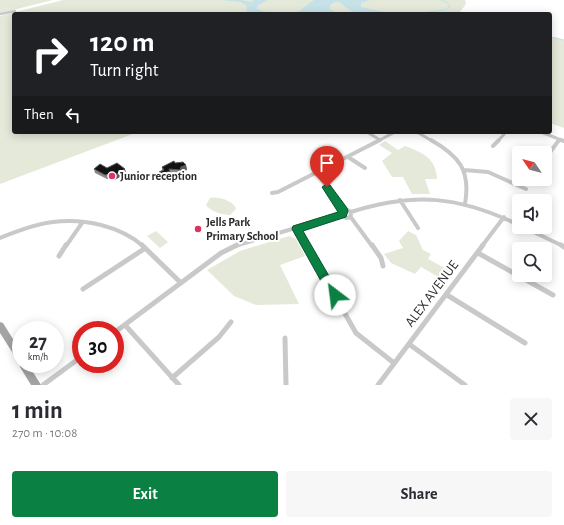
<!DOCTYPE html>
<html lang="en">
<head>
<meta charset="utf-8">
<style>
	:root { --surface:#fff; --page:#f7f7f7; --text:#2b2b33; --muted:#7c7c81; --accent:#0b8043 }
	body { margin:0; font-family:"Alegreya Sans",sans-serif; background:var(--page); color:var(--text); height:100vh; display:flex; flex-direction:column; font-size:15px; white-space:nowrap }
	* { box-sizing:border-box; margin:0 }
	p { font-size:13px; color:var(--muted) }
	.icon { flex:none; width:22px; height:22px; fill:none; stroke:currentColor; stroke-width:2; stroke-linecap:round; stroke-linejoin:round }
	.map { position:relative; height:385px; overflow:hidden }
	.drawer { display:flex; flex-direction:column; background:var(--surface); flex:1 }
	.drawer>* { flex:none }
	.hud { position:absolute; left:12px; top:12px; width:540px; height:122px; border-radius:4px; box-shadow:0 2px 10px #0003; background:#202124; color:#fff; overflow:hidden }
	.needle { width:26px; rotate:305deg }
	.fabs { position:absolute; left:512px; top:146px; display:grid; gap:8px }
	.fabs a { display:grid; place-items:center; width:40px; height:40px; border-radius:4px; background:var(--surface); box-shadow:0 2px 10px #0003; font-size:20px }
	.speed { position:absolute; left:12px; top:321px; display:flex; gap:8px; font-size:20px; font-weight:700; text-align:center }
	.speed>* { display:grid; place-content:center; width:52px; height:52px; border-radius:50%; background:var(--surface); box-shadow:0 2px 10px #0003; line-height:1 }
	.speed small { font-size:10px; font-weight:400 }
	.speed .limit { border:6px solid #d22; background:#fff; color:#111 }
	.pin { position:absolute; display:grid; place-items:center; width:34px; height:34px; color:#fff; margin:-41px -17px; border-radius:50% 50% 50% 0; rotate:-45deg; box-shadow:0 0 4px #0007 }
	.pin .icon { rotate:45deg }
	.me { position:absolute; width:44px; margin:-22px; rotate:330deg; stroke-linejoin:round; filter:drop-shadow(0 0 3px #0008) }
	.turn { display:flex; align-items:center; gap:14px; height:84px; padding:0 12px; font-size:18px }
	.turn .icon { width:52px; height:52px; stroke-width:2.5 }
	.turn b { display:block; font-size:28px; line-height:34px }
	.then { display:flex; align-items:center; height:38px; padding:0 12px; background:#0003; gap:8px; font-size:15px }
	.round { display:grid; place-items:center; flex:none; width:42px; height:42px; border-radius:4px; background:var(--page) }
	.overview { display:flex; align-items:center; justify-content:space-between; height:68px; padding:0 12px }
	h1 { font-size:24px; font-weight:700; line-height:30px }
	.button { display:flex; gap:8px; margin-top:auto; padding:8px 12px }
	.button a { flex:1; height:46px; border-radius:4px; background:var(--accent); color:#fff; font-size:16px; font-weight:700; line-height:46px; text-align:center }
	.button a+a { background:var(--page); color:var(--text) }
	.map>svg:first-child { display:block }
	.green { fill:#e5e9d9 }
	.water { fill:#c6e2e8 }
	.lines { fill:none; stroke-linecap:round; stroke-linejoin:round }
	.stream { stroke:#c6e2e8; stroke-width:1 }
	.minor-far3 { stroke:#c9c9c9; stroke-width:2.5 }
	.minor-far2 { stroke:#c9c9c9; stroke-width:3 }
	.minor-far1 { stroke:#c9c9c9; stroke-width:4 }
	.minor { stroke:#c9c9c9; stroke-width:5 }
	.primary { fill:#a4a4a4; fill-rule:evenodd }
	.wall { fill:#898989 }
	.shaded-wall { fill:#5a5a5a }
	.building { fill:#131313; stroke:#5a5a5a }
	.route { fill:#0b8043; stroke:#07532c }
	.poi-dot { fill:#dd3361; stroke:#fff; stroke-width:1.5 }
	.labels { text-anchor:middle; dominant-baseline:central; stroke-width:4; stroke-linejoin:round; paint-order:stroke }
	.poi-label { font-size:12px; font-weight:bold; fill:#2c2c2c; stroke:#fff; text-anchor:start }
	.near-street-label { font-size:14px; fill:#2c2c2c; stroke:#fff }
</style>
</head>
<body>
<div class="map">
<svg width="564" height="385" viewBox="0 0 564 385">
	<rect width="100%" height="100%" fill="#fff"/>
	<path class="green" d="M0 0H53L0 13Z
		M63 0H468H465L466 4 460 12 463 14H14V132H138L0 184V16Z
		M550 37H555L564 40V128L550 123Z
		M385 141 398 150 405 146C423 153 436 158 437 179H425L430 194H412L403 177H392L382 161 392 153 379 145Z
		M210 198C218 196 234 201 236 209L230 215C223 215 209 211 206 205Z
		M156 231 168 242 160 248 147 236Z
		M408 231 416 235 423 250 431 254 428 259 454 273 447 282 421 267 415 274 391 263 384 254 403 248 399 241Z
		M289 236 296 239 305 256 280 265 299 304 256 305 234 296 207 270 240 251Z"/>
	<path class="water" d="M222 0H242L251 2 254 0H268L257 6V9L270 13H291L299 11 314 0H370L361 3V7L393 14C369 14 358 19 339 2 334 2 331 3 329 8L336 13 341 14H246L247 6 240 2Z"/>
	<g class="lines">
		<path class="stream" d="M430 14 428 12 445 10 450 7 448 3 441 0
			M550 37 564 40"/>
		<path class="minor-far3" d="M0 14 15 11"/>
		<path class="minor-far2" d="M367 132 380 140
			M417 132 432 141
			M541 132 564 141
			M378 141 395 132
			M498 141 506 132
			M559 141 560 139"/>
		<path class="minor-far1" d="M431 140C459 156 471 170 465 204
			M561 140 564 141
			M493 146 499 140
			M348 157 365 168
			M545 159 559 140
			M464 170 488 172 526 189
			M317 173 344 211
			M272 193 278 192 380 140
			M400 200 418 228
			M343 214a4 4 0 1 1 8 0a4 4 0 1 1-8 0Z
			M351 212C416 192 458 196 519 225
			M350 216 372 246
			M523 227 563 246
			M297 229 307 246
			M0 238C17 231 35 224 53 222 84 218 120 226 143 246
			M66 246 82 223
			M235 246 342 214
			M482 246 504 217"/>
		<path class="minor" d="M142 245 181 283
			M306 245 356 333 394 363
			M372 245 381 258 383 266
			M561 245 564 247
			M478 253 553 295
			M59 256 66 245
			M83 289 144 249
			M447 295 525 343
			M125 325 179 385
			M115 332 221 253 237 245
			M285 338 286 385
			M409 344 465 385
			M172 378 219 337 231 322
			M43 385 81 357
			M378 385 483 245"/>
		<path class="primary" d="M0 322 3 323 21 352V364H28L41 385H31L20 367 19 363 0 333Z"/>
	</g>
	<path class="wall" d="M175 163 186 165 187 170 182 172 181 175 171 174V176L162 179 160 176 159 172 162 170V167Z
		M94 169H125L126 174 114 180 113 179H107L95 173Z"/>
	<path class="shaded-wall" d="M186 165 187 170 182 172 181 175 180 170 181 167Z
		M125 169 126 174 114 180 113 176Z
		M170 171 171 176 162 179 161 174Z"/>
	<path class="building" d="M174 161 175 163 183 162 186 165 181 167 180 170 169 169 170 171 161 174 159 172 164 170 162 167Z
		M117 163 125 169 113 176 111 174 105 175 94 169 100 164 107 168Z"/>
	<path class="route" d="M327 184 330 185 347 208 348 211 346 217 303 231 340 295 339 299 335 300 331 299 292 229 293 226 338 212 322 187Z"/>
	<g class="poi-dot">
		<circle cx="112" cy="176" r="4"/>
		<circle cx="198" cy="229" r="4"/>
	</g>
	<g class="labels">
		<g class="poi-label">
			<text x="120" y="176">Junior reception</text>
			<text x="206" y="222">Jells Park<tspan x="206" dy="14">Primary School</tspan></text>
		</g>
		<g class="near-street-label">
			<text transform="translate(432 294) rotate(-53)">ALEX AVENUE</text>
		</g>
	</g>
</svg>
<div class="fabs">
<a><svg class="needle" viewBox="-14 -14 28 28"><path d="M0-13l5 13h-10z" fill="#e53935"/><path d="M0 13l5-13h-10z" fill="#7c7c81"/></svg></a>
<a><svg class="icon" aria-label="sound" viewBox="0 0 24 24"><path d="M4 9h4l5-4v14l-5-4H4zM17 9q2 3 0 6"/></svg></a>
<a><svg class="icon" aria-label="search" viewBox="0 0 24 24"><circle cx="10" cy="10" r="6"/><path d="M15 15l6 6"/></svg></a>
</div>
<div class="speed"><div>27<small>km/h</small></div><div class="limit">30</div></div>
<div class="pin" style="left:327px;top:187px;background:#d93025"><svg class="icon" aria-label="arrive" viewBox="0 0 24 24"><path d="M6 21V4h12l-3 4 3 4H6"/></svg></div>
<svg class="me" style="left:335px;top:295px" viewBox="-20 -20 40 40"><circle r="19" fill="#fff"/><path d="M0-13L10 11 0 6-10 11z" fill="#0b8043"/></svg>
<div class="hud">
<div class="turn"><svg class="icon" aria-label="right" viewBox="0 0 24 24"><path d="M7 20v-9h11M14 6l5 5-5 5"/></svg><div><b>120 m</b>Turn right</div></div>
<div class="then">Then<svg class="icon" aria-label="left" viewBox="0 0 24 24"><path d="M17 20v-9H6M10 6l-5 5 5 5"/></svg></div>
</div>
</div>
<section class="drawer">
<div class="overview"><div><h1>1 min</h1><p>270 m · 10:08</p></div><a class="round"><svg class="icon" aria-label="close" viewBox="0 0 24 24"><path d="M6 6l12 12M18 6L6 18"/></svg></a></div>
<div class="button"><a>Exit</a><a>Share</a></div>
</section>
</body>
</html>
